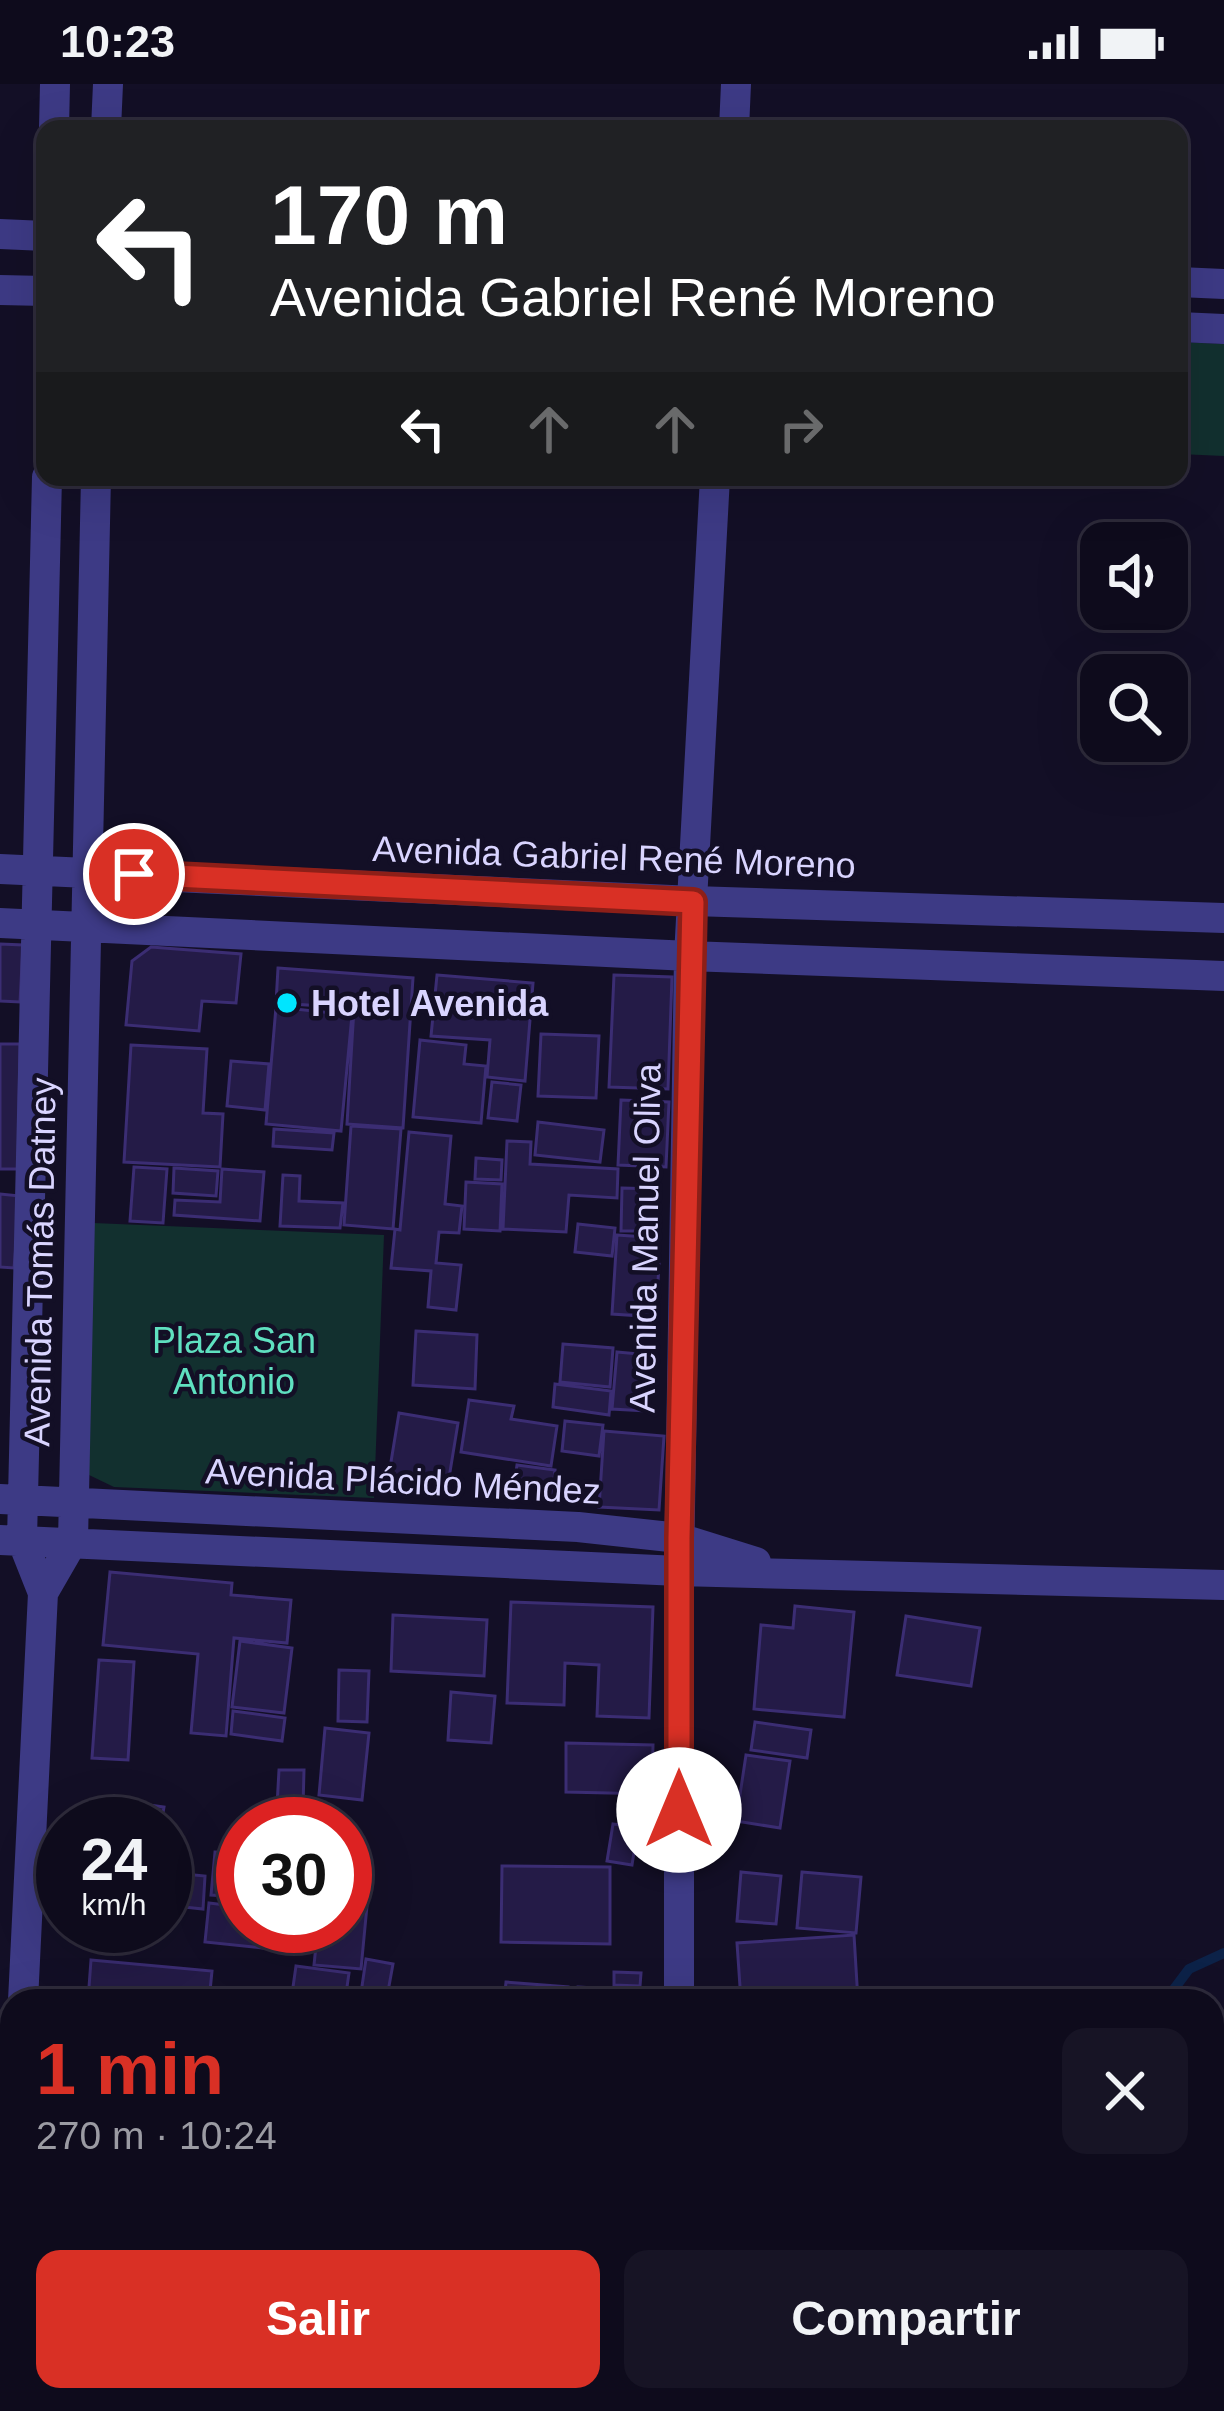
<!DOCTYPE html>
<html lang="es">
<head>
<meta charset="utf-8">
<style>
	:root { --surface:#0e0b1c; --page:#171425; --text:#f1f3f6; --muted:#9b9ba3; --line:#2e2b3b; --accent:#d93025 }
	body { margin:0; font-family:Helvetica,sans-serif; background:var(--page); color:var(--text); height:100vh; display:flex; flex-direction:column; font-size:45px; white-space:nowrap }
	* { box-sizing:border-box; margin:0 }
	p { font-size:39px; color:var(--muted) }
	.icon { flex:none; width:66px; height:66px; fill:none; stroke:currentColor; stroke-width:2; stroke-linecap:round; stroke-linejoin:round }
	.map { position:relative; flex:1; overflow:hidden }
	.panel { position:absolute; left:0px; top:1905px; width:1224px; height:423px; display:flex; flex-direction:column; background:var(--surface); border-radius:36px 36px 0 0; box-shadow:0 12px 48px #0002,0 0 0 3px var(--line) }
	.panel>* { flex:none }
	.top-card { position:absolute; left:36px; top:36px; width:1152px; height:366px; border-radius:24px; box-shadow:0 12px 48px #0002,0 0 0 3px var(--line); background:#202124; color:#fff; overflow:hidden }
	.fabs { position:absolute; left:1080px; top:438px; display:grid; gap:24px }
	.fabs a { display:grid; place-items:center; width:108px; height:108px; border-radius:24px; background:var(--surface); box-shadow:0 12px 48px #0002,0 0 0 3px var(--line); font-size:60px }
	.speed { position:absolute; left:36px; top:1713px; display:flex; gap:24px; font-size:60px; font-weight:700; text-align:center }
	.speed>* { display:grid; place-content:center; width:156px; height:156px; border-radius:50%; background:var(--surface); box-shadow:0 12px 48px #0002,0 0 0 3px var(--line); line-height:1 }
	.speed small { font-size:30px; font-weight:400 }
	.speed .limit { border:18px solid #d22; background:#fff; color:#111 }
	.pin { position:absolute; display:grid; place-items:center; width:102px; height:102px; color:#fff; margin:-51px; border:6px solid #fff; border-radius:50%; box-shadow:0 3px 12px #0007 }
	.me { position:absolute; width:132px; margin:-66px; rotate:0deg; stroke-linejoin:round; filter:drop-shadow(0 0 9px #0008) }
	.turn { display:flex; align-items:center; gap:42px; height:252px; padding:0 36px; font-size:54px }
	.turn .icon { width:156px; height:156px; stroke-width:2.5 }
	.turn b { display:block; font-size:84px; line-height:102px }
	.lanes { display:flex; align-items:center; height:114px; padding:0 36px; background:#0003; justify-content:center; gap:60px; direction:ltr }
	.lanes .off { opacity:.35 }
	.round { display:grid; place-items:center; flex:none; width:126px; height:126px; border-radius:24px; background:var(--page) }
	.overview { display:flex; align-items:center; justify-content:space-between; height:204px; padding:0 36px }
	h1 { font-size:72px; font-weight:800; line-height:90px; color:var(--accent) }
	.cta { display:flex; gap:24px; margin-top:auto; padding:24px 36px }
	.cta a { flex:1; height:138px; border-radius:24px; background:var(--accent); color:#fff; font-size:48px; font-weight:800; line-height:138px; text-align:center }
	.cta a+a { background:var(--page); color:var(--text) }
	.status { display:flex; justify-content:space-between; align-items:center; height:84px; padding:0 60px; background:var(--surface); direction:ltr }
	.status svg { height:33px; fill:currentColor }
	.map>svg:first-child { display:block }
	.green { fill:#12302f }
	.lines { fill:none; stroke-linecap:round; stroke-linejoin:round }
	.stream { stroke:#0c2248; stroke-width:10 }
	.building { fill:#241b47; stroke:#3b2d73; stroke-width:3 }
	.minor { stroke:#3d3a85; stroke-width:30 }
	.route-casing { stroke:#8d1f18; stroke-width:30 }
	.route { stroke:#d93025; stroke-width:21 }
	.poi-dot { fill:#00e5ff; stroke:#130f26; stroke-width:4.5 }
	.labels { text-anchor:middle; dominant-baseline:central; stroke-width:9; stroke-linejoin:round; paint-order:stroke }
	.street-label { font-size:36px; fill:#d9d4ff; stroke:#130f26 }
	.poi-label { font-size:36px; font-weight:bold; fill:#d9d4ff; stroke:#130f26; text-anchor:start }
	.park-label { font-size:36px; fill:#5fe0c0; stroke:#130f26 }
</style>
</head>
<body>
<div class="status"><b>10:23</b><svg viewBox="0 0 49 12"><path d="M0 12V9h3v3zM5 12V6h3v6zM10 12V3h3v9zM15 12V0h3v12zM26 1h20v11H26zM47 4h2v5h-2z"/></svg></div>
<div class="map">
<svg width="1224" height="2327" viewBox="0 0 1224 2327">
	<rect width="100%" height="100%" fill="#130f26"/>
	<path class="green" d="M1179 258 1224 260V372L1179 370Z
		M93 1139 384 1151 374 1414 114 1403 87 1390Z"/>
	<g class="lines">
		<path class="stream" d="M1165 1917 1189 1885 1224 1869
			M695 2327 704 2316"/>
	</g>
	<path class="building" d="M0 860 23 861 20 918 0 917Z
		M151 863 241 870 236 919 202 917 199 947 126 941 132 877Z
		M278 884 413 894 403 1044 347 1040 354 924 276 919Z
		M437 891 533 899 525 997 487 993 490 956 431 952Z
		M614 891 672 893 668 1005 609 1003Z
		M276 923 352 931 341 1047 266 1040Z
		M541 950 599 952 596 1014 538 1012Z
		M420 956 466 961 464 980 486 982 481 1039 413 1033Z
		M0 960H20L18 1085H0Z
		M131 961 207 965 203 1029 223 1030 220 1083 124 1078Z
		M231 977 269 980 265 1026 227 1022Z
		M492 998 521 1001 517 1037 488 1034Z
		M621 1016 669 1018 666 1083 618 1081Z
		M538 1038 604 1046 600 1078 535 1071Z
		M351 1042 401 1045 393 1145 344 1141Z
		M274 1045 334 1049 332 1066 273 1062Z
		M409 1048 451 1052 445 1120 462 1122 459 1149 439 1148 436 1179 461 1181 456 1226 428 1223 431 1187 391 1184 395 1145 400 1146Z
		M507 1057 531 1058 530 1080 618 1085 617 1114 569 1111 566 1148 503 1145Z
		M476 1074 502 1076 501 1096 475 1095Z
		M134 1083 167 1085 163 1139 130 1137Z
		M174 1084 218 1087 216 1112 173 1109Z
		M222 1085 264 1088 260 1137 174 1131 175 1116 220 1118Z
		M283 1091 300 1092 299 1117 343 1119 340 1144 280 1142Z
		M466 1098 502 1100 500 1147 464 1145Z
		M622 1104 656 1105 654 1147H621Z
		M0 1110 20 1112 14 1184 0 1183Z
		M578 1140 615 1144 612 1172 575 1168Z
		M617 1151 645 1153 644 1179 659 1180 656 1233 612 1230Z
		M416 1247 477 1251 475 1305 413 1301Z
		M563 1260 613 1264 610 1303 560 1298Z
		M617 1268 651 1271 646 1327 612 1325Z
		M555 1300 611 1307 609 1331 553 1323Z
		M469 1316 514 1322 511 1335 557 1342 551 1382 461 1368Z
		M399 1329 458 1339 448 1400 389 1390Z
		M565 1337 603 1341 599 1372 562 1367Z
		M604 1347 664 1352 659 1426 599 1423Z
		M517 1381 555 1386 552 1415 513 1409Z
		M110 1488 232 1499 231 1511 291 1516 287 1559 234 1554 226 1652 191 1649 198 1570 103 1561Z
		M511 1518 653 1523 649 1634 597 1632 599 1581 565 1579 564 1621 507 1619Z
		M795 1522 854 1528 844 1633 754 1625 761 1541 793 1544Z
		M393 1531 487 1536 484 1592 391 1587Z
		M906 1532 980 1544 971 1602 897 1591Z
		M240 1557 292 1564 284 1629 232 1623Z
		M99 1576 134 1578 128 1676 92 1674Z
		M339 1586 369 1587 367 1638 338 1637Z
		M451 1608 495 1612 491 1659 448 1656Z
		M233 1627 285 1634 282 1657 231 1650Z
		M755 1638 811 1646 807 1674 751 1666Z
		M325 1644 369 1649 362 1716 319 1711Z
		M566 1659 653 1661 652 1710 566 1708Z
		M746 1671 790 1677 780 1744 736 1737Z
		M279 1686H304L303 1723 277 1722Z
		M98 1714 164 1723 161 1740H94Z
		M613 1740 638 1743 632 1781 607 1777Z
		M215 1768 243 1770V1813L211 1811Z
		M345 1777 371 1780 361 1885 314 1881 318 1842H345Z
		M502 1782 610 1783V1860L501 1858Z
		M165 1788 205 1792 203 1825 165 1821Z
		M741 1788 781 1792 776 1840 737 1837Z
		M802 1788 861 1793 856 1849 797 1844Z
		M209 1819 243 1823V1842H265L263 1864 205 1858Z
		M854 1851 858 1917H741L737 1859Z
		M366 1875 393 1880 387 1913 361 1909Z
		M91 1876 212 1887 209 1917H88Z
		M296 1882 349 1889 345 1917H291Z
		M614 1888 641 1889 640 1902 614 1901Z
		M506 1898 568 1903 567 1917H504Z
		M578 1903 663 1908V1917H577Z
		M1212 2027 1224 2028 1223 2078 1212 2077Z
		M1212 2206 1224 2207V2297L1212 2296Z
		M1212 2313H1224V2327H1174V2316H1212Z
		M51 2316H97L94 2327H48Z"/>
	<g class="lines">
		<path class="minor" d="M54 45 55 0
			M106 45 108 0
			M734 45 736 0
			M0 150 45 152
			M1179 198 1224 200
			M0 206 45 207
			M1179 243 1224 245
			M0 785 693 817 1224 834
			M0 839 689 872 1224 892
			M0 1415 578 1443 679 1454 756 1478
			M0 1456 679 1487 1224 1501
			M43 1509 73 1457 96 393
			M23 1917 43 1509 22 1456 47 393
			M679 1917V1487L689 872 715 393
			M0 2085 12 2086
			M1212 2123 1224 2118
			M1212 2158H1224
			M12 2327V2294"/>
	</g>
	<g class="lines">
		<g class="route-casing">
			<path id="route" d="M134 790 693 818 679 1454V1726"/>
		</g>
		<use href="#route" class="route"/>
	</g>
	<circle class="poi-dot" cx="287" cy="919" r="12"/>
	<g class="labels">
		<g class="street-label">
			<text transform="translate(614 773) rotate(2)">Avenida Gabriel René Moreno</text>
			<text transform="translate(645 1154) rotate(-89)">Avenida Manuel Oliva</text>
			<text transform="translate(40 1178) rotate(-89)">Avenida Tomás Datney</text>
			<text transform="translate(403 1397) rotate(3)">Avenida Plácido Méndez</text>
		</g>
		<g class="poi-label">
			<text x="311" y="919">Hotel Avenida</text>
		</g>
		<g class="park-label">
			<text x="234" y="1256">Plaza San<tspan x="234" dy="41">Antonio</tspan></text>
		</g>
	</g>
</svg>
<div class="fabs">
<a><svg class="icon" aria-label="sound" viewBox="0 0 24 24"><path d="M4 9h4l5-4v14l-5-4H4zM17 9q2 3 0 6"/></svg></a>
<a><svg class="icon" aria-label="search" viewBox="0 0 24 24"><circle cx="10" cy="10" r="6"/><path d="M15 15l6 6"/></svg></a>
</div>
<div class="speed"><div>24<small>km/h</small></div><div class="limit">30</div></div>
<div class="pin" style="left:134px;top:790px;background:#d93025"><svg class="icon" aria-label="arrive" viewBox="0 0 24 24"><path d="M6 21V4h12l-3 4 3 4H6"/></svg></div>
<svg class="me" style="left:679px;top:1726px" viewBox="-20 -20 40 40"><circle r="19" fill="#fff"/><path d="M0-13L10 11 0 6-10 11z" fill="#d93025"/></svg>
<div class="top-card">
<div class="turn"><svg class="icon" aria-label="left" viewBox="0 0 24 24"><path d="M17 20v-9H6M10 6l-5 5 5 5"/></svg><div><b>170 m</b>Avenida Gabriel René Moreno</div></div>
<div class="lanes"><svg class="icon" aria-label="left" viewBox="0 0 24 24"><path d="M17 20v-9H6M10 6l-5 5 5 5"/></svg><svg class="icon off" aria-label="ahead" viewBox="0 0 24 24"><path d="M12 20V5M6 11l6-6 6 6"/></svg><svg class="icon off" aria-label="ahead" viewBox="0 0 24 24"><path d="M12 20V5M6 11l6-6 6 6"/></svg><svg class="icon off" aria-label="right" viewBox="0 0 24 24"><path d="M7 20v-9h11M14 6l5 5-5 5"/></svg></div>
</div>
<section class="panel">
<div class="overview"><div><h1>1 min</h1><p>270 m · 10:24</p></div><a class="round"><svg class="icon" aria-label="close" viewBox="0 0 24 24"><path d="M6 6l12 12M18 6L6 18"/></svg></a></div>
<div class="cta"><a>Salir</a><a>Compartir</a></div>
</section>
</div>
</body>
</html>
